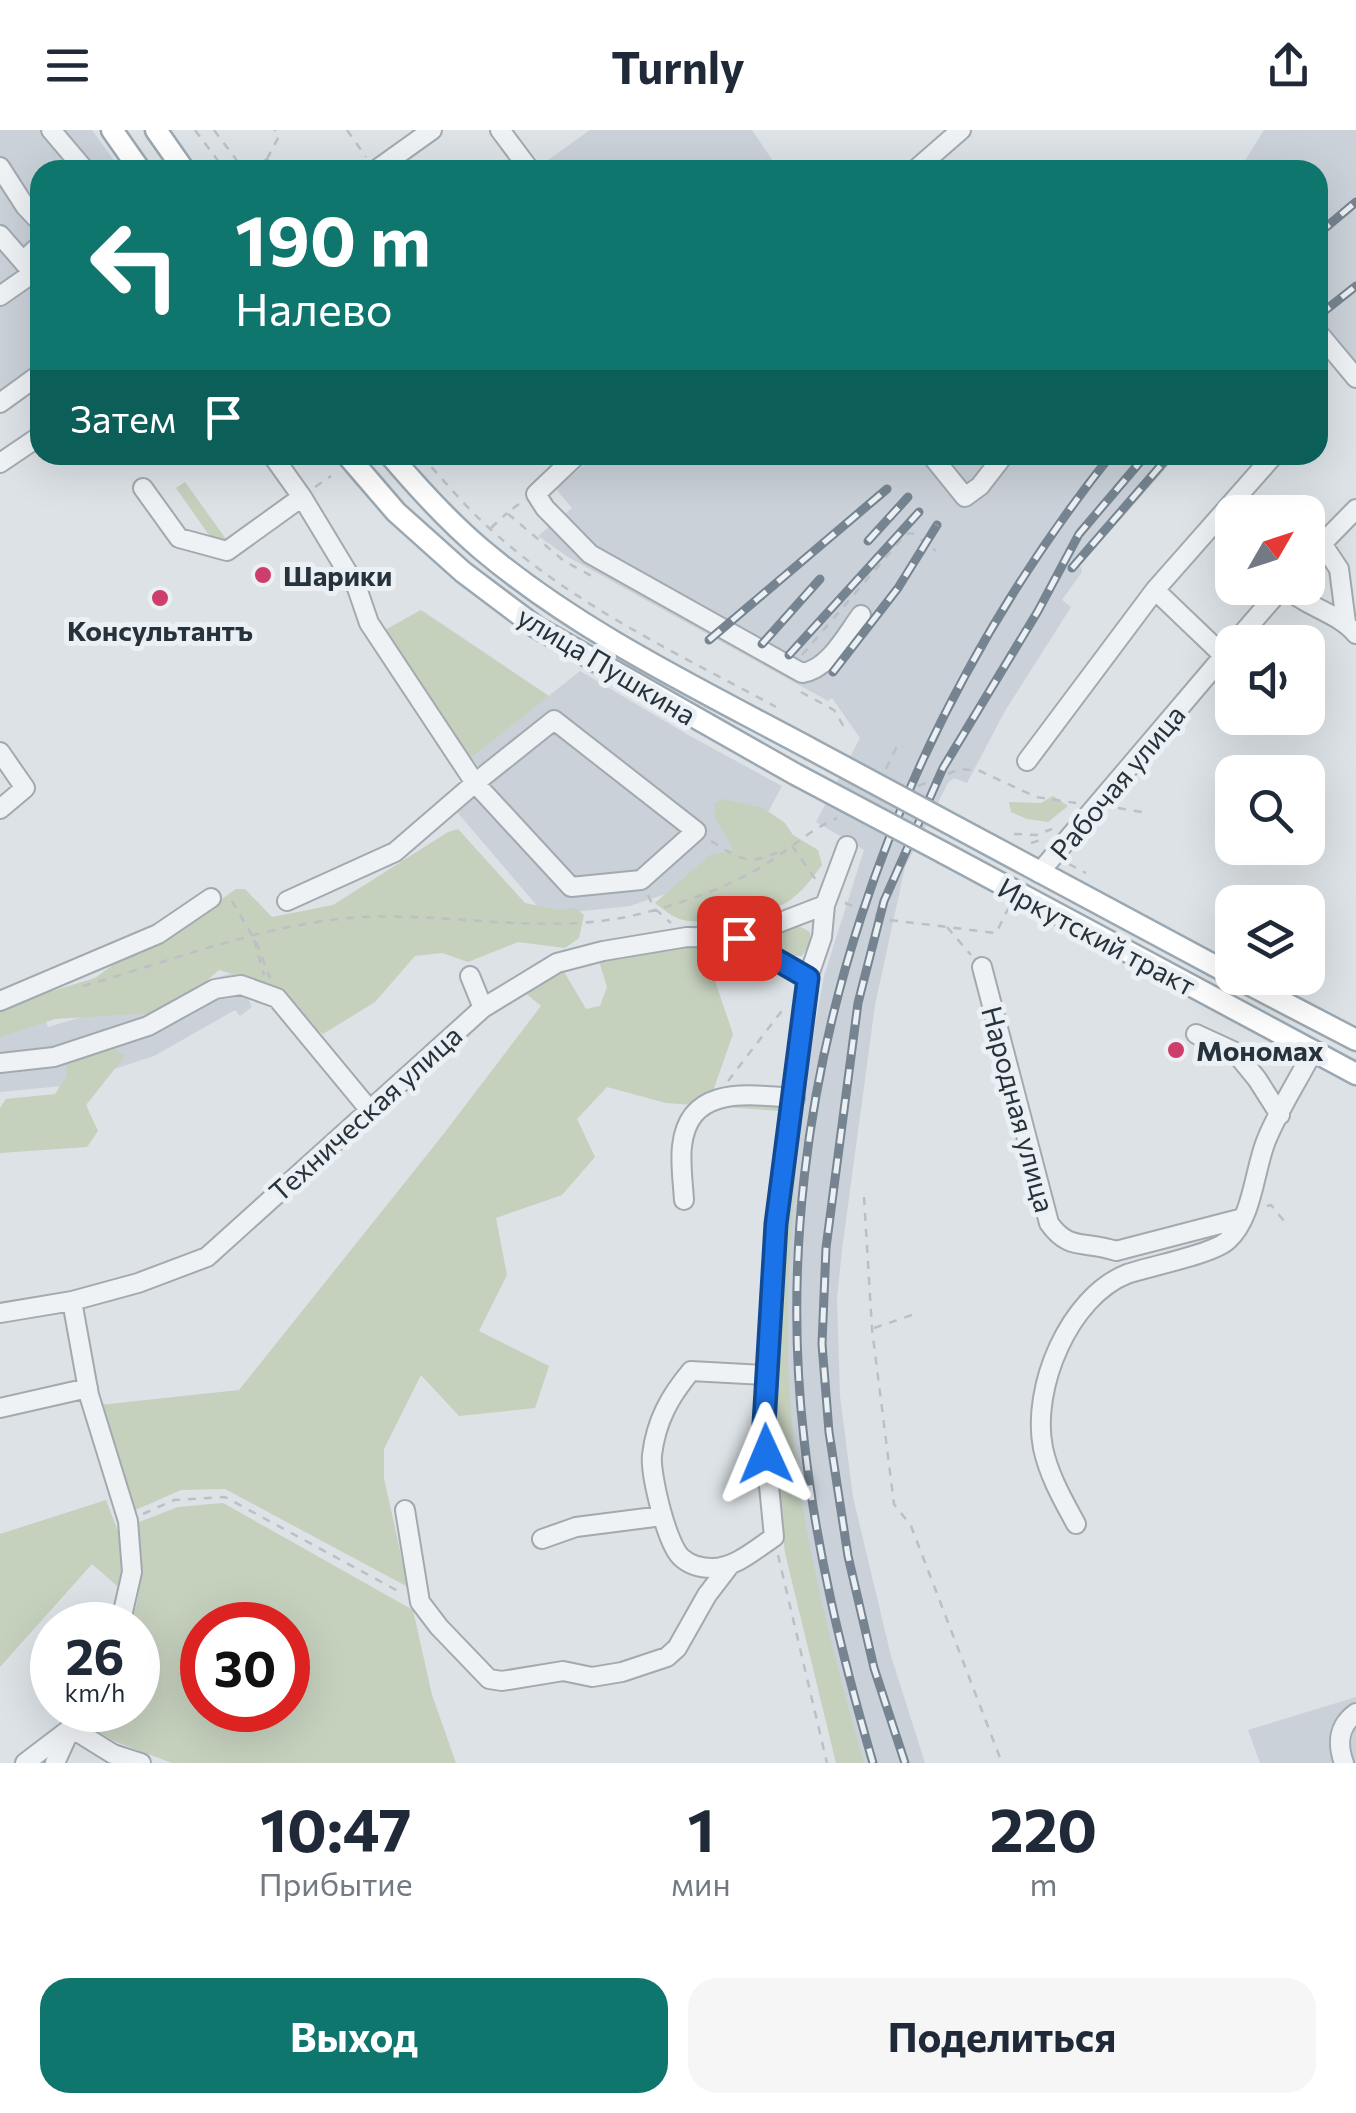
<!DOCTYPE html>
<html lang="ru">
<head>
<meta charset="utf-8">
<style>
	:root { --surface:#fff; --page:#f6f6f7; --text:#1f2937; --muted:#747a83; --accent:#0f766e }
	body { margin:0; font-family:Commissioner,sans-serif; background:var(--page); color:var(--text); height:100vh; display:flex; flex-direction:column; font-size:38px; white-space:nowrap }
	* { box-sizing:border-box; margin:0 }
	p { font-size:32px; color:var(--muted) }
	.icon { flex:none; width:55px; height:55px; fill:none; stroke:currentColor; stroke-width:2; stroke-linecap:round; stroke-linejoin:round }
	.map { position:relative; height:1633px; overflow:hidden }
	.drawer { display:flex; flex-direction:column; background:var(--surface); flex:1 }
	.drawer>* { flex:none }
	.guide { position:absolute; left:30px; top:30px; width:1298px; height:305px; border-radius:30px; box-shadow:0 10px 40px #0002; background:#0f766e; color:#fff; overflow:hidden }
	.needle { width:65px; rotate:51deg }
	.controls { position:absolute; left:1215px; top:365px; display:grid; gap:20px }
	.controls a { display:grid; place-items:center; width:110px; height:110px; border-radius:20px; background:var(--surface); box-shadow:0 10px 40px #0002; font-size:50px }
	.speed { position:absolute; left:30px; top:1472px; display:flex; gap:20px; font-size:50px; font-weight:700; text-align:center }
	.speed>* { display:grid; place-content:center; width:130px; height:130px; border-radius:50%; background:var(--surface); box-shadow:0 10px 40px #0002; line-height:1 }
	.speed small { font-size:25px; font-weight:400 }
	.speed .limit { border:15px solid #d22; background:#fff; color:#111 }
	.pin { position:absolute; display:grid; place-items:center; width:85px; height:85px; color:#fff; margin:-42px; border-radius:20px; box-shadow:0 5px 15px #0006 }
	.me { position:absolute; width:110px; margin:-55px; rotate:359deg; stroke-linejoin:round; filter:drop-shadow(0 0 8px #0008) }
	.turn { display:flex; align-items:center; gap:35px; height:210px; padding:0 40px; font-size:45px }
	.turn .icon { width:130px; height:130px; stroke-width:2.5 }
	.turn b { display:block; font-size:70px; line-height:85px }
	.then { display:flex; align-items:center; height:95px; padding:0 40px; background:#0003; gap:20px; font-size:38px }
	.eta { display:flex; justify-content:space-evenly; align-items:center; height:170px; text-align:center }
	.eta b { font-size:60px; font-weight:700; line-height:70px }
	.cta { display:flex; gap:20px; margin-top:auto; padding:20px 40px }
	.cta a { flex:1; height:115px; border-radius:30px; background:var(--accent); color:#fff; font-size:40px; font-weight:700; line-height:115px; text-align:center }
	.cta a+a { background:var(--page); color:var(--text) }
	header { display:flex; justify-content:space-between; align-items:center; height:130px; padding:0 40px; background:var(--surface); font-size:45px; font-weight:700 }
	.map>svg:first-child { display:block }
	.built { fill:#cad1d8 }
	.green { fill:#c5d0bd; fill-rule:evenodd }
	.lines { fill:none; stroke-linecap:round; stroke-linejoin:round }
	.minor-casing { stroke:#a2aab0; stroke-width:22 }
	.major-casing { stroke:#9ba8b2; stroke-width:25 }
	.path { stroke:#bbc0c5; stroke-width:2.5; stroke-dasharray:8 8; stroke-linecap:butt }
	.minor { stroke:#eff2f5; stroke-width:18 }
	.major { stroke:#fff; stroke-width:20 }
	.rail-casing { stroke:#758490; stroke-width:9 }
	.rail { stroke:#ebf0f4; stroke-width:5; stroke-dasharray:15; stroke-linecap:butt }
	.major-bridge-casing { stroke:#9ba8b2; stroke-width:25; stroke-linecap:butt }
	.major-bridge { stroke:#fff; stroke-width:20 }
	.route-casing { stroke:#114b97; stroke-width:25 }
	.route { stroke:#1a73e8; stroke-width:18 }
	.poi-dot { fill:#ce3e6c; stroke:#ebf0f4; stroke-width:4 }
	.labels { text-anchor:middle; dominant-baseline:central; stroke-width:10; stroke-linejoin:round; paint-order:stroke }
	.poi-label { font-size:28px; font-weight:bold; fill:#26323c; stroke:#ebf0f4; text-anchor:start }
	.street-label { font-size:28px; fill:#26323c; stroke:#ebf0f4 }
</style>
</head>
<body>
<header><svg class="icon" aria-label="menu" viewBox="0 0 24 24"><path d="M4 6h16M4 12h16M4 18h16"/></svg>Turnly<svg class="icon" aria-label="share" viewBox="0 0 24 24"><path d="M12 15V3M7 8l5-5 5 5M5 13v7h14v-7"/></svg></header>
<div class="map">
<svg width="1356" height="1633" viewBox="0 0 1356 1633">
	<rect width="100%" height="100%" fill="#dce2e6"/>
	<path class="built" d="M0 0H92L121 40H40V235L0 263Z
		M590 0H752L779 40H534Z
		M1264 0H1356V234L1326 197 1318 201V40H1239Z
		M596 325H1178L1080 435 1082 442 1062 470 1071 477 1005 581 967 653 954 648 948 653 905 737 875 875 842 1120 837 1168 840 1266 853 1367 891 1526 925 1633H854L827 1579 778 1199 800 990 814 901 824 846 864 720 816 692 860 608 832 568 828 571 568 427 538 406 572 378 556 359Z
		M580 541 690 606 782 656 742 731 692 755 630 776 545 785 457 682 492 653 471 628Z
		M236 842 252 877 240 886 235 880 154 926 62 956 0 962V903L46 892 48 897Z
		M1356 1567V1633H1260L1248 1600Z"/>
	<path class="green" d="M185 352 226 409 216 415 176 358Z
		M421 480 549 566 471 628 465 625 383 501Z
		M1053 666 1068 676 1048 692 1027 689 1011 682 1009 672 1041 673Z
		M723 669 763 678 785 693 793 705 818 720 822 735C812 748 803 761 789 771 772 783 711 794 689 791 676 790 665 781 655 773L710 725 733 720 715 687V673Z
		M458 699 525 773 559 780 576 778 584 785 579 808 565 818 518 812 468 832 442 823 415 826 375 872 323 904 247 848 219 840 186 869 152 883 55 889 0 907V877L95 848 124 827 140 824 172 804 236 759H245L272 787 333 775 448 702Z
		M797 795 810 802V813L802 826H788L776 818 775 808 783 801Z
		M701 810 733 904 713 961 787 962 781 981 666 973 607 957 577 989 595 1027 562 1065 496 1088 507 1145 479 1201 549 1236 535 1278 459 1286 421 1245 384 1319V1348L408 1457 225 1359 181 1360 131 1382 100 1275 239 1260 442 1006 541 876 524 862 560 835 586 879 600 876 607 857 599 831Z
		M103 919 116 920 125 926 86 975 98 1001 87 1017 0 1023V978L6 969 55 964 66 947V935Z
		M792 1026 797 1027C792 1093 786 1159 788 1226 791 1364 826 1501 864 1633H836L785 1423 773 1325 772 1246 779 1130Z
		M106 1370 126 1422 124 1462 92 1434 0 1537V1404Z
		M223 1373 413 1480 432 1565 456 1633H172L114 1611 89 1597 96 1580H138V1495H130C143 1462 143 1428 134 1394L178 1377ZM202 1495H288V1580H202Z"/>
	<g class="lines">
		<g class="minor-casing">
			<path id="minor" d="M51 0 85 40
				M500 0 530 40
				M0 37 25 76 40 92
				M376 40 432 0
				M915 40 961 0
				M0 105 40 151
				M23 131 40 115
				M0 166 33 143
				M1321 206 1356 248
				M0 273 40 244
				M272 325 302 367 357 458 369 493 475 653 554 590 696 701 641 750 571 757 475 653 395 722 287 771
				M577 325 536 364 545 378 590 424 802 543C829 539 846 505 861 485
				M931 325 965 367 980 356 1004 325
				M0 333 40 306
				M143 358 179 408 227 421 302 367
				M1321 412 1339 439 1346 493
				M1308 428 1356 379
				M1286 458C1306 477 1337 482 1356 504
				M1155 460 1274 325
				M1235 512 1282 458
				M0 622 25 658 0 679
				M1027 631 1155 460 1224 526
				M1039 743 1232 516
				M739 808 808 848
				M982 837 1049 1093C1069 1122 1085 1110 1116 1121L1243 1088
				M470 846 483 878
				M0 871 158 804 211 768
				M1196 904 1235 922 1257 949 1280 985
				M0 933 54 927 148 896 215 859 241 855 277 868 368 978
				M684 1070C683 1053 680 1033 682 1016 689 954 749 965 795 968
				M72 1171 89 1265 128 1391 132 1442 120 1495
				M0 1183 72 1171 138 1153 207 1127 483 878 557 833 603 821 687 807 739 808 825 775
				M766 1245 691 1241C670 1266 656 1291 652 1325 650 1344 667 1416 682 1428 690 1435 702 1438 712 1438 735 1438 756 1419 774 1407L763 1294 776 1094 808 848 822 807 825 775 847 716
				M0 1278 88 1258
				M405 1380 420 1472 439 1497 489 1549 502 1551 563 1541 592 1547 622 1542 667 1527 677 1518 707 1465 730 1435
				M1076 1394C1063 1370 1049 1346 1043 1318 1031 1258 1069 1167 1127 1144 1150 1136 1214 1124 1228 1110 1253 1087 1254 1041 1266 1011 1278 981 1297 952 1312 923
				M542 1409 576 1397 662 1386
				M25 1633 71 1598 113 1624 141 1633
				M55 1633 79 1580
				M1344 1633C1337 1614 1338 1596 1356 1583"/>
		</g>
		<g class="major-casing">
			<path id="major" d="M112 0 140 40
				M156 0 184 40
				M347 325 396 382 463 442 536 497 795 644
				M390 325C418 358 448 391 481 419 578 501 697 558 809 618
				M958 698 1232 845
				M944 723 1356 944
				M1237 848 1356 910"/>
		</g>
		<path class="path" d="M195 0 225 40
			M214 0 244 40
			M347 0 366 27
			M267 29 279 6 275 0
			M251 40 267 29 276 40
			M421 325C443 350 465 376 489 398 572 474 678 524 776 577
			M315 357 331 346
			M519 374 507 383 564 431 597 449
			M491 398 507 383
			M802 525 906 404 912 403 936 421
			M801 562 834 580 847 602
			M886 639 898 614
			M918 656 960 639 980 641 1036 667 1076 673
			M1118 678 1147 683
			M1014 704 1036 705 1052 699
			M711 711C743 731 749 736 785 719
			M1031 713 1044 709
			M792 716 816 750
			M1069 734 1086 743
			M648 765 654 778 671 793
			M232 771 257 814 270 848
			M845 773 890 790 996 803 1008 779
			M947 797 971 825
			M254 810 264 845
			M83 856C175 830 269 792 364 787 453 783 543 805 631 786 675 776 728 758 766 734 790 719 811 699 837 688
			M728 951 784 878
			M864 1067 872 1199 894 1374 911 1396 1002 1633
			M1267 1076 1271 1075 1284 1091
			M874 1198 912 1185
			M143 1384 174 1370 225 1367 398 1461
			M778 1425 827 1633"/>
		<use href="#minor" class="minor"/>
		<use href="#major" class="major"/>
		<g class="rail-casing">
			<path id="rail" d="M1318 104 1356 72
				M1318 186 1356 156
				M868 411 908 367
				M1072 438 1170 325
				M709 510 887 359
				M762 514 820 449
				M789 525 919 382
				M833 542 898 458 937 395
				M873 1633C842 1526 816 1420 804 1309 764 957 893 599 1111 325
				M905 1633 874 1538 848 1426 829 1302 822 1214 826 1118 858 873 884 771 943 638 1038 481 1079 404 1146 325"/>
		</g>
		<use href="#rail" class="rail"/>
		<g class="major-bridge-casing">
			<path id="major-bridge" d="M809 618 958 698
				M795 644 944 723"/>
		</g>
		<use href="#major-bridge" class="major-bridge"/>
	</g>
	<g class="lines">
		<g class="route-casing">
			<path id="route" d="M739 808 808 848 776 1094 764 1294 766 1324"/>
		</g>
		<use href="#route" class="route"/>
	</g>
	<g class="poi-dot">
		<circle cx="263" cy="445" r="10"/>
		<circle cx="160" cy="468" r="10"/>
		<circle cx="1176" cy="920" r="10"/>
	</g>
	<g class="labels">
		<g class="poi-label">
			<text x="283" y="445">Шарики</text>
			<text x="160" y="500" text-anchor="middle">Консультантъ</text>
			<text x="1196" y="920">Мономах</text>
		</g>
		<g class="street-label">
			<text transform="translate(607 535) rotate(31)">улица Пушкина</text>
			<text transform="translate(1117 652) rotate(-50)">Рабочая улица</text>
			<text transform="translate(1097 806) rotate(28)">Иркутский тракт</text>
			<text transform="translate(1019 979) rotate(75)">Народная улица</text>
			<text transform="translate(365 983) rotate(-42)">Техническая улица</text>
		</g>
	</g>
</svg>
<div class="controls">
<a><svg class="needle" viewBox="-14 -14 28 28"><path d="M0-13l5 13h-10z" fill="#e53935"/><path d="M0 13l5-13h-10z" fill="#747a83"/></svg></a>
<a><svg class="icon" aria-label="sound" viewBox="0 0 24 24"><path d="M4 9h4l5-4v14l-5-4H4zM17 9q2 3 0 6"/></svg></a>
<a><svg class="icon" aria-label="search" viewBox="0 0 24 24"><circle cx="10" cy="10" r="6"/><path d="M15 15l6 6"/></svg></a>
<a><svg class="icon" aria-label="layers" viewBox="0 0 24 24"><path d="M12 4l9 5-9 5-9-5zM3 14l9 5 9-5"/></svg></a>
</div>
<div class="speed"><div>26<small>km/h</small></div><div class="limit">30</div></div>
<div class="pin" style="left:739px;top:808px;background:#d93025"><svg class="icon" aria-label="arrive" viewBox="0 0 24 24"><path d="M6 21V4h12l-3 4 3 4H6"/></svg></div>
<svg class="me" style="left:766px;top:1324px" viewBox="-20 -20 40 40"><path d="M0-17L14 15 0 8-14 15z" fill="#1a73e8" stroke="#fff" stroke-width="4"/></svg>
<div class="guide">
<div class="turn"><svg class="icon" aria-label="left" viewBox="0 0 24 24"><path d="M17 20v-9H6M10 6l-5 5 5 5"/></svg><div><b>190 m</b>Налево</div></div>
<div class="then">Затем<svg class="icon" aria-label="arrive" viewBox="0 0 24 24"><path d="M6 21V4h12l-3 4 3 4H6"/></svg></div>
</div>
</div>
<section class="drawer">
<div class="eta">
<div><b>10:47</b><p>Прибытие</p></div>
<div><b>1</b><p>мин</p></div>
<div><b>220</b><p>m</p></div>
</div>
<div class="cta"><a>Выход</a><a>Поделиться</a></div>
</section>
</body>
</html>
